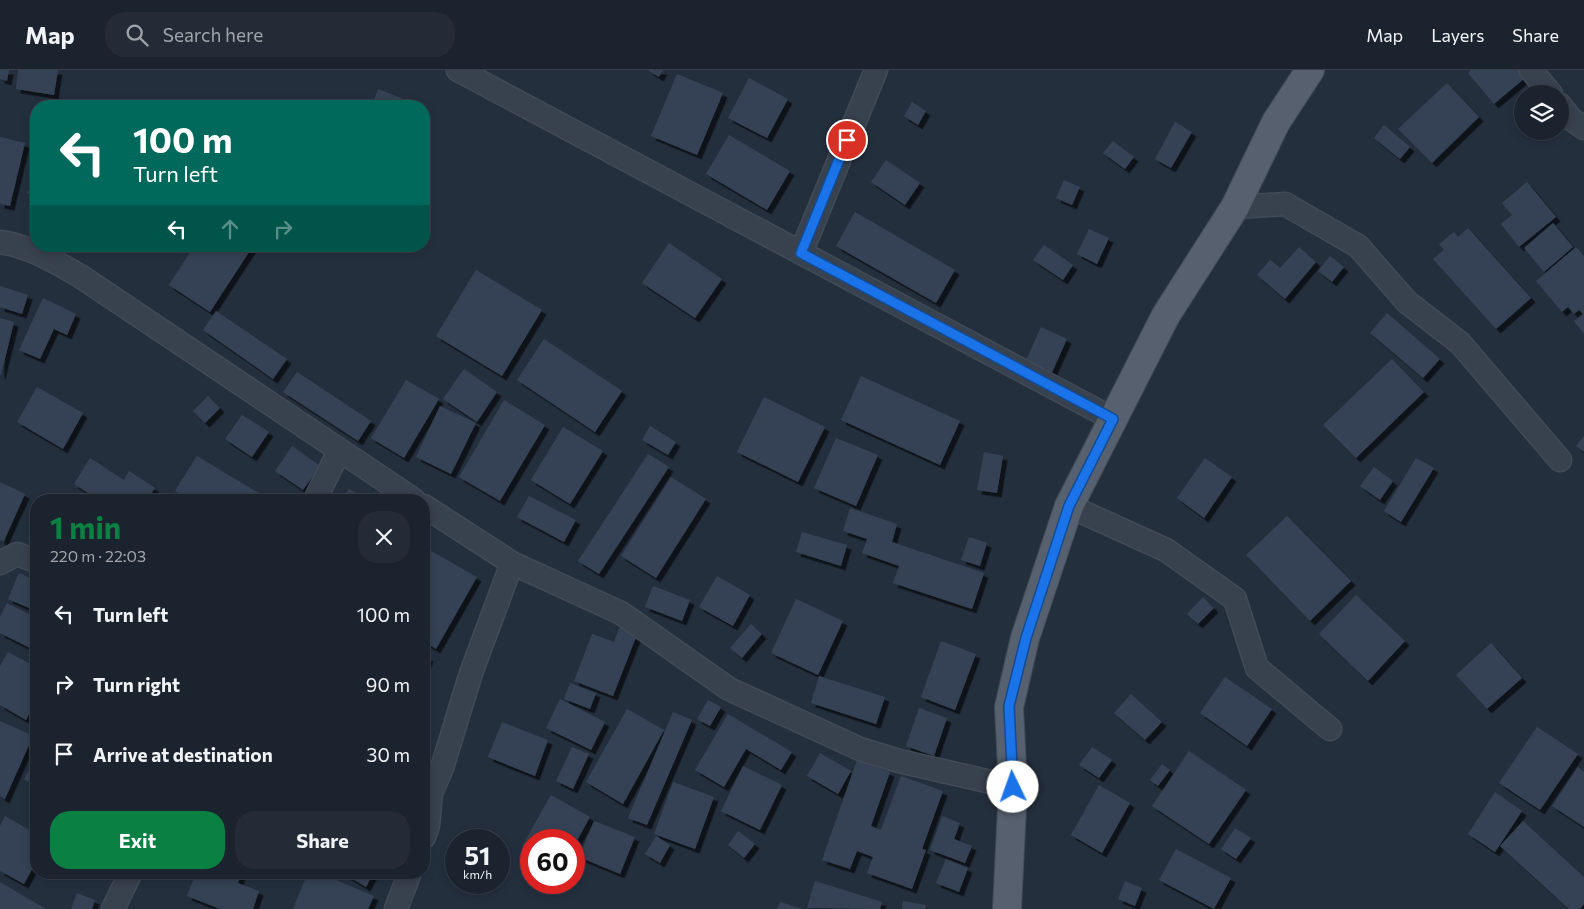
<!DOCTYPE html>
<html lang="en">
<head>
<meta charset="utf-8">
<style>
	:root { --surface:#1b232e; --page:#242b36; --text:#f1f3f6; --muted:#a0a4aa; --line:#39404a; --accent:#0b8043 }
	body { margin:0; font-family:Commissioner,sans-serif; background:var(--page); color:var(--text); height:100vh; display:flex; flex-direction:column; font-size:19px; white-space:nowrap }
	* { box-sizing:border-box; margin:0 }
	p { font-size:16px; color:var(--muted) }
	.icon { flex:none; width:28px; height:28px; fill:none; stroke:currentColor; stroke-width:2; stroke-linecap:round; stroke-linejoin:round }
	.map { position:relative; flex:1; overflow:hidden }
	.sheet { position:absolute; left:30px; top:424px; width:400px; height:385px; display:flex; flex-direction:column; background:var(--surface); border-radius:20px; box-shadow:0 2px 8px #0003,0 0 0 1px var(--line) }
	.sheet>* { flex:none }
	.banner { position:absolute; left:30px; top:30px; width:400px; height:152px; border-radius:20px; box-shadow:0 2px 8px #0003,0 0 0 1px var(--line); background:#00695c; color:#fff; overflow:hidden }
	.fabs { position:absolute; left:1514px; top:15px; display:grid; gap:10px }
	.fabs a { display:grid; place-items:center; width:55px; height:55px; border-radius:50%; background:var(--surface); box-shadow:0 2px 8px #0003,0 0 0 1px var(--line); font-size:25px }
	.speed { position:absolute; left:445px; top:759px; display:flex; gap:10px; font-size:25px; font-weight:700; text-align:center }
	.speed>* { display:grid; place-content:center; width:65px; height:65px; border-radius:50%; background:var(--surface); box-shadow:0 2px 8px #0003,0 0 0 1px var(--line); line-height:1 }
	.speed small { font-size:12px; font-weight:400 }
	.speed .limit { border:8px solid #d22; background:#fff; color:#111 }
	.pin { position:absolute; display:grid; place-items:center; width:42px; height:42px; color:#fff; margin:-21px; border:2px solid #fff; border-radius:50%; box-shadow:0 1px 5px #0007 }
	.me { position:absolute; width:55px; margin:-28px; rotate:357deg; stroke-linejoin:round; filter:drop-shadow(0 0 4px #0008) }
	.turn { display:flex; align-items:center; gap:18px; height:105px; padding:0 20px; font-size:22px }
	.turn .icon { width:65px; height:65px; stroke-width:2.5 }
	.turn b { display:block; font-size:35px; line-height:42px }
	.lanes { display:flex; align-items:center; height:48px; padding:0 20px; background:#0003; justify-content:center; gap:25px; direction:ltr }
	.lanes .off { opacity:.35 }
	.round { display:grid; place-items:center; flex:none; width:52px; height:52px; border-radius:20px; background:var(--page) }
	.overview { display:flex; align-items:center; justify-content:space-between; height:85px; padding:0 20px }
	h1 { font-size:30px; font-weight:700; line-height:38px; color:var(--accent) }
	.cta { display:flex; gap:10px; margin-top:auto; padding:10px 20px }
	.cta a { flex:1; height:58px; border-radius:20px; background:var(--accent); color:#fff; font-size:20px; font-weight:700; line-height:58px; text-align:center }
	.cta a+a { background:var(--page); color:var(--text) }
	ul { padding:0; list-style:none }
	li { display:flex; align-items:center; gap:15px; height:70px; padding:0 20px }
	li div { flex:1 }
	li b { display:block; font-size:19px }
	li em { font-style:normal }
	header { display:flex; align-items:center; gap:30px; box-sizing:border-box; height:70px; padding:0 25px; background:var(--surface); border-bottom:1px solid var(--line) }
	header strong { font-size:24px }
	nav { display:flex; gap:28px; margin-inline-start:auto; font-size:18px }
	.search { width:350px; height:45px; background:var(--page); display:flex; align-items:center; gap:12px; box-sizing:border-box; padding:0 18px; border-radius:20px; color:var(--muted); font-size:19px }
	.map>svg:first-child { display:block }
	.building { fill:#364354; filter:url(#shadow) }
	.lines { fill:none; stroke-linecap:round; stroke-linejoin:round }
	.minor-casing { stroke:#414a57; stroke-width:25 }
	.primary-casing { stroke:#414a57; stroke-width:30 }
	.minor { stroke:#38414e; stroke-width:22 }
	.primary { stroke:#56606e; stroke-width:28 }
	.route-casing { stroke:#114b97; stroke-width:12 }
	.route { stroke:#1a73e8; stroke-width:9 }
</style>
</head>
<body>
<header>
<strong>Map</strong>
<div class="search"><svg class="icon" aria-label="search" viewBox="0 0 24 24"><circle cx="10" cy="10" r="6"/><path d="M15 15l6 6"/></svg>Search here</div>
<nav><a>Map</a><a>Layers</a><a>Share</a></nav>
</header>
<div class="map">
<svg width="1584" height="839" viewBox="0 0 1584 839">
	<defs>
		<filter id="shadow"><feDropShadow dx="4.5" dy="4.5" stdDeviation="0" flood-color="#0009"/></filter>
	</defs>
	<rect width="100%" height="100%" fill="#242f3e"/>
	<path class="building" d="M0 0H9L7 11 0 9Z
		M18 0H58L54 25 16 19Z
		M648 0H663L659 7Z
		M1471 0H1520L1526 7 1494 34 1468 3Z
		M677 4 723 23 697 85 651 66Z
		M749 8 788 29 767 68 728 48Z
		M1447 13 1479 47 1432 93 1398 59Z
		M378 19 421 36H372Z
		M912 32 926 41 918 55 904 46Z
		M1175 52 1192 62 1171 98 1155 89Z
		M1384 55 1410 77 1400 89 1374 68Z
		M729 65 790 101 767 140 706 104Z
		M0 67 25 73 10 136 0 134Z
		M1113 71 1134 87 1125 99 1103 83Z
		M886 90 920 113 905 135 871 112Z
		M36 108V129L27 123Z
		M1064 110 1080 117 1072 135 1056 128Z
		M1527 112 1556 147 1519 177 1501 154 1512 145 1502 133Z
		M855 142 955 200 936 233 836 176Z
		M1553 153 1573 177 1544 202 1524 178Z
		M1468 158 1531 228 1496 259 1433 189 1444 180 1439 174 1454 162 1458 167Z
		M1089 159 1109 168 1097 194 1077 184Z
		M669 173 722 209 695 248 642 213Z
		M1044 175 1073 195 1063 210 1033 190Z
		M194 176H253L210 242 169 215Z
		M1299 177 1316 192 1285 229 1257 205 1270 190 1280 198Z
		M1576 177 1584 186V264L1574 251 1583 244 1579 240 1574 244 1568 237 1562 242 1536 211Z
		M1330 186 1344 197 1332 212 1318 201Z
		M476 200 542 240 502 306 436 266Z
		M0 216 28 225 22 244 0 237Z
		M43 228 76 244 67 265 54 259 40 289 19 280Z
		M216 241 287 289 273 309 203 260Z
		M1387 243 1440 289 1423 308 1370 263Z
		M0 248 14 252 1 305H0Z
		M1041 257 1067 269 1050 307 1024 295Z
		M544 269 622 321 595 362 517 310Z
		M1392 289 1424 322 1356 388 1323 355Z
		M464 299 497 322 477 352 443 329Z
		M297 302 371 351 358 371 283 322Z
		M861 306 960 351 940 395 841 350Z
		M406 310 439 329 404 388 371 368Z
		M37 317 83 343 63 379 17 352Z
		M208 326 220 338 205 353 193 341Z
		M764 327 825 357 798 412 737 382Z
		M504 330 545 355 500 431 459 407Z
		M440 336 476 353 451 404 416 387Z
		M242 345 269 362 252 387 225 369Z
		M650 356 676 372 668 385 642 370Z
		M563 357 603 381 570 434 531 410Z
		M1584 366V382L1576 376Z
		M836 368 878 385 856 436 814 418Z
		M292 376 320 396 303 420 275 401Z
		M984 382 1003 386 997 423 977 420Z
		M648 384 669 397 599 504 578 491Z
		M197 386 267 428 265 430H189L175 421Z
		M90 388 124 410 129 401 155 418 147 430H99L74 414Z
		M1205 388 1232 407 1204 448 1177 428Z
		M1416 388 1434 398 1401 452 1384 441Z
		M1374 397 1393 411 1380 430 1360 416Z
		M671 407 706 429 656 508 621 486Z
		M0 412 25 424 4 471 0 470Z
		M349 419 368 430H342Z
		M529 426 576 450 564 472 517 447Z
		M850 438 897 454 892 472 984 503 972 539 893 513 899 496 862 483 867 469 843 461Z
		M1287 446 1351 511 1310 551 1246 485Z
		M802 462 847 475 841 496 796 482Z
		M969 467 987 473 980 496 961 490Z
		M424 477 477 507 436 579 424 572Z
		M19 503 36 511V541L8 529Z
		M717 506 750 525 733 556 699 537Z
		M653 516 690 530 682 551 645 537Z
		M1356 525 1405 571 1368 611 1319 564Z
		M1203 527 1214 538 1198 554 1187 544Z
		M796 529 843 551 818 605 771 583Z
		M7 533 36 548V581L0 563V547Z
		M751 554 762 564 742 588 730 578Z
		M620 556 638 562 613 626 574 611 592 564 614 572Z
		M941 571 976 584 955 640 921 627Z
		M1491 573 1522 608 1487 639 1456 605Z
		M8 582 36 597V631L26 650 0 635V596Z
		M424 585 429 587 424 600Z
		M819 606 885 627 876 654 811 633Z
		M1225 607 1272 639 1247 676 1200 643Z
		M570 613 596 623 590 639 564 629Z
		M1131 624 1162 652 1145 670 1114 643Z
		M560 629 605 652 591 680 546 658Z
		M708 630 721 637 710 656 697 649Z
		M919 638 947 648 934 686 906 676Z
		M627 639 664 660 623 734 586 712Z
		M673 642 692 650 647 755 628 748Z
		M728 644 792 682 781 700 746 679 724 717 695 700Z
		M0 651 33 666 5 729 0 726Z
		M502 652 548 670 535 706 488 687Z
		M1537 657 1578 684 1540 740 1499 713Z
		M572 677 589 684 573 719 556 711Z
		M1092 677 1112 690 1099 708 1079 695Z
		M1189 681 1246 720 1209 774 1152 736Z
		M820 683 851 701 838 724 807 706Z
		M36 687V716L24 709Z
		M857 690 890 702 871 756 881 760 901 706 943 721 922 779 926 780 912 819 867 803 873 787 857 781 850 799 822 790Z
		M1162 694 1170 700 1158 716 1150 710Z
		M743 696 782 715 760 760 721 741Z
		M1578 697 1584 702V757L1552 736Z
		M673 712 714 727 695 779 654 764Z
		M1099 715 1130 733 1102 783 1071 765Z
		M1495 722 1522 741 1495 782 1468 764Z
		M551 725 590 747 574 776V770H531V782L522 776Z
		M5 746 36 764V792L24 814 0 801V756Z
		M942 746 960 753 954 769 972 776 965 793 930 780Z
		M594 751 635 767 620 804 579 787Z
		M1523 751 1584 807V834L1580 839H1569L1500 776Z
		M1235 758 1251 768 1236 789 1221 779Z
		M738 761 755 774 744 788 728 775Z
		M656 766 670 775 660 793 645 784Z
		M1176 779 1231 808 1214 839 1159 810Z
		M946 789 968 798 959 822 936 813Z
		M196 802H242L238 813 259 821 253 839H220L187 826Z
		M308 802H317L374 826 368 839H293Z
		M341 802H374L366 817Z
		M815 811 882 832 880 839 807 838Z
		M1125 811 1142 818 1135 836 1118 829Z
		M0 812 46 839H0Z
		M77 823 95 830 92 839H71Z
		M903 831 926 835 925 839H902Z
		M780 832 802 839H777Z"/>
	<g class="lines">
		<g class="minor-casing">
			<path id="minor" d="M458 0 1113 349
				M1531 0 1551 24
				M1560 35 1571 49 1584 58
				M1235 137 1285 134 1358 176 1407 232 1460 273 1560 390
				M0 172C29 176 54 191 80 206L414 430
				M801 183 876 0
				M315 430 339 381
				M424 436 512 493 621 543 729 619 860 679 899 691 1013 717
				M1069 436 1166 480 1235 529 1257 598 1330 659
				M0 493 17 484 36 491
				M424 767 428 755 431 723 442 698 471 603 512 493
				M113 839 131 802
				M396 839 410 802"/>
		</g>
		<g class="primary-casing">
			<path id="primary" d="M1007 839 1013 717 1009 637 1025 568 1069 436 1166 245 1235 137 1276 52 1310 0"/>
		</g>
		<use href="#minor" class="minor"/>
		<use href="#primary" class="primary"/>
	</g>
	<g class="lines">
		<g class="route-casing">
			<path id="route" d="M847 70 801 183 1113 349 1069 436 1026 568 1009 636 1013 717"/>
		</g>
		<use href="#route" class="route"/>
	</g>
</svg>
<div class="fabs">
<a><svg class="icon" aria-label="layers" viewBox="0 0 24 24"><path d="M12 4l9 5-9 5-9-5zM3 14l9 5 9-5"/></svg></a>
</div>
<div class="speed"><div>51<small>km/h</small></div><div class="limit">60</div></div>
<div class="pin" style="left:847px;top:70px;background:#d93025"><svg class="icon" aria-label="arrive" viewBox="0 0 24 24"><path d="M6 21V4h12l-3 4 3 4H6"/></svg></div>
<svg class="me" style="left:1013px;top:717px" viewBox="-20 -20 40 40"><circle r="19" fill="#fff"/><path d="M0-13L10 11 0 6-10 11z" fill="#1a73e8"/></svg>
<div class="banner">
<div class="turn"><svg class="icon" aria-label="left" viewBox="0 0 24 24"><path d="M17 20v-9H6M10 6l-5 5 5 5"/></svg><div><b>100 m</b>Turn left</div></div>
<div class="lanes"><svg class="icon" aria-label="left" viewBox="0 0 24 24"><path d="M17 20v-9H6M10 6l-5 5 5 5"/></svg><svg class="icon off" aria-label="ahead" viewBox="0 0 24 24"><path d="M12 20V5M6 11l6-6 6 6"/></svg><svg class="icon off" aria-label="right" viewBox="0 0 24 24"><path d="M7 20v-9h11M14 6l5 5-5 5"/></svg></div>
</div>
<section class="sheet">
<div class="overview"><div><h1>1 min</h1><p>220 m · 22:03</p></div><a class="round"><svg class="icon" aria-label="close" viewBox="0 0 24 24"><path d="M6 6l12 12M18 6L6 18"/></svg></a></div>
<ul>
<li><svg class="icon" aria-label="left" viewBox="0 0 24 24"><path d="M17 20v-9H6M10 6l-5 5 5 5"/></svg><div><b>Turn left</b></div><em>100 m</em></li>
<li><svg class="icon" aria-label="right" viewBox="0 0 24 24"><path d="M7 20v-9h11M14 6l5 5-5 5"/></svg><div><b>Turn right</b></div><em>90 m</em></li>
<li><svg class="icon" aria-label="arrive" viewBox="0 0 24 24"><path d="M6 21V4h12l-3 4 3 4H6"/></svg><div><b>Arrive at destination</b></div><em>30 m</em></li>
</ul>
<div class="cta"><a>Exit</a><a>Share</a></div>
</section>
</div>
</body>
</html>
